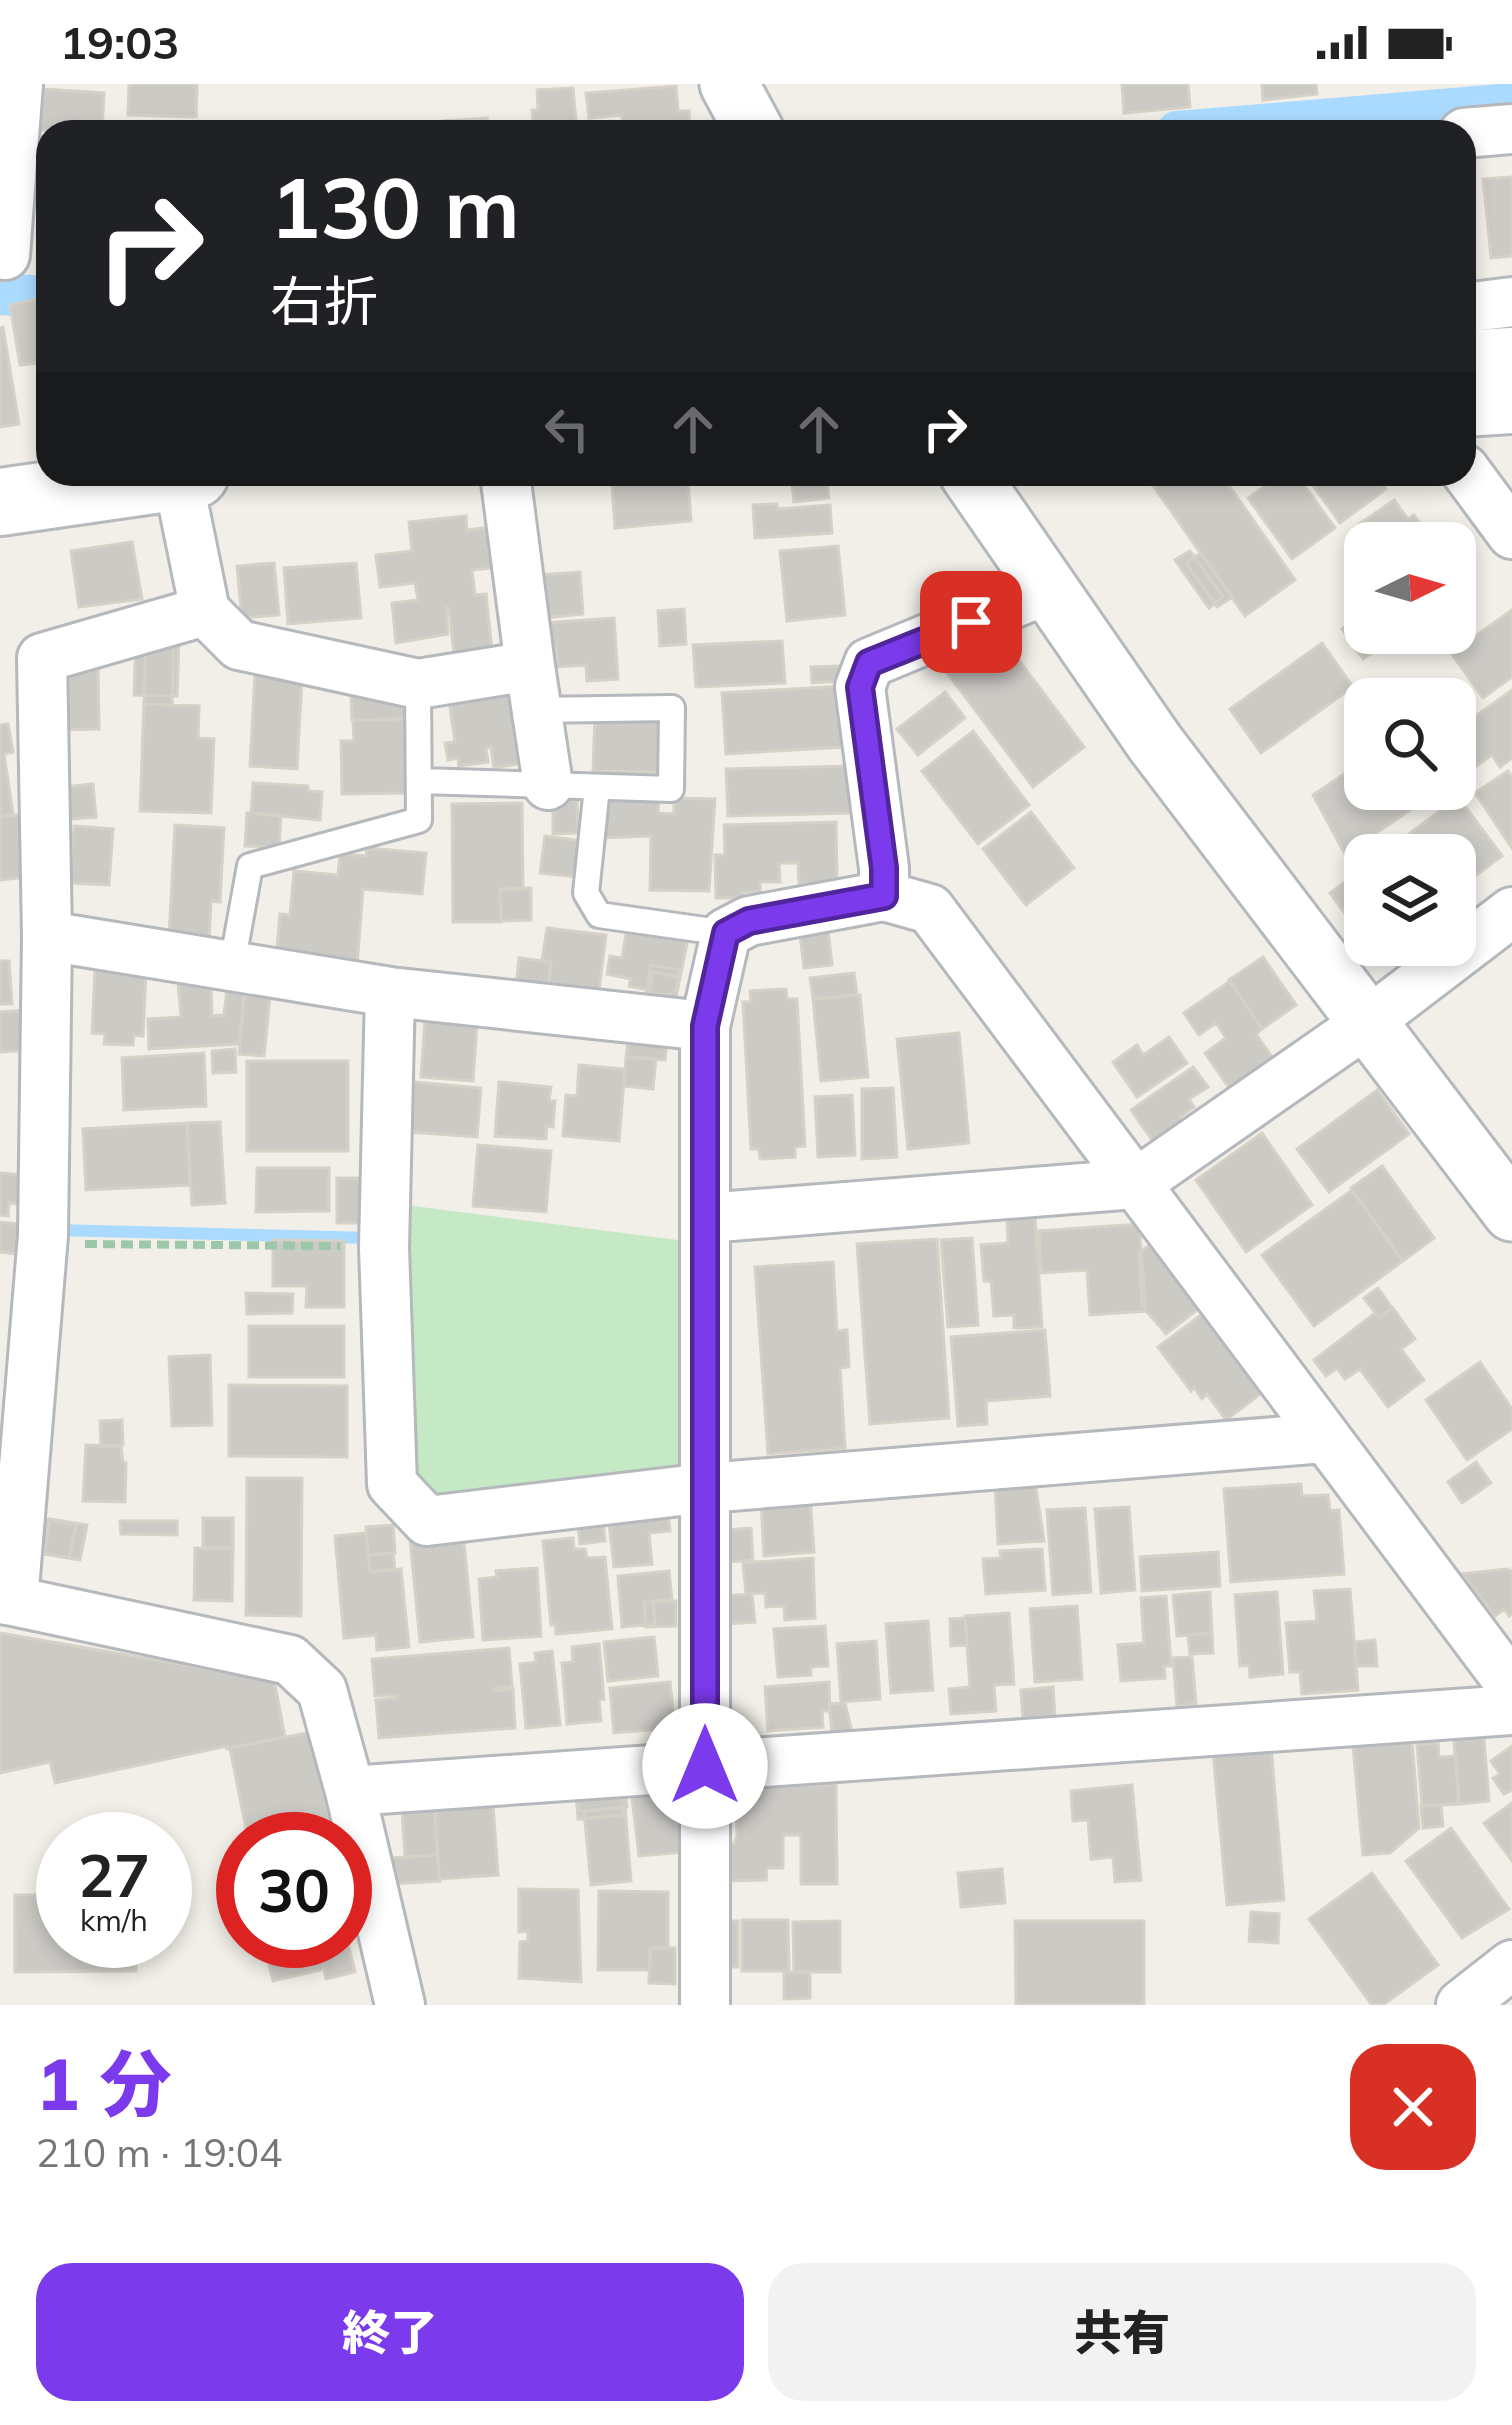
<!DOCTYPE html>
<html lang="ja">
<head>
<meta charset="utf-8">
<style>
	:root { --surface:#fff; --page:#f2f2f2; --text:#222; --muted:#767676; --accent:#7c3aed }
	body { margin:0; font-family:Mulish,"Noto Sans JP",sans-serif; background:var(--page); color:var(--text); height:100vh; display:flex; flex-direction:column; font-size:45px; white-space:nowrap }
	* { box-sizing:border-box; margin:0 }
	p { font-size:39px; color:var(--muted) }
	.icon { flex:none; width:66px; height:66px; fill:none; stroke:currentColor; stroke-width:2; stroke-linecap:round; stroke-linejoin:round }
	.map { position:relative; height:1921px; overflow:hidden }
	.details { display:flex; flex-direction:column; background:var(--surface); flex:1 }
	.details>* { flex:none }
	.guide { position:absolute; left:36px; top:36px; width:1440px; height:366px; border-radius:36px; box-shadow:0 6px 18px #0003; background:#202124; color:#fff; overflow:hidden }
	.needle { width:78px; rotate:85deg }
	.controls { position:absolute; left:1344px; top:438px; display:grid; gap:24px }
	.controls a { display:grid; place-items:center; width:132px; height:132px; border-radius:24px; background:var(--surface); box-shadow:0 6px 18px #0003; font-size:60px }
	.speed { position:absolute; left:36px; top:1728px; display:flex; gap:24px; font-size:60px; font-weight:700; text-align:center }
	.speed>* { display:grid; place-content:center; width:156px; height:156px; border-radius:50%; background:var(--surface); box-shadow:0 6px 18px #0003; line-height:1 }
	.speed small { font-size:30px; font-weight:400 }
	.speed .limit { border:18px solid #d22; background:#fff; color:#111 }
	.pin { position:absolute; display:grid; place-items:center; width:102px; height:102px; color:#fff; margin:-51px; border-radius:24px; box-shadow:0 6px 18px #0006 }
	.me { position:absolute; width:132px; margin:-66px; rotate:0deg; stroke-linejoin:round; filter:drop-shadow(0 0 9px #0008) }
	.turn { display:flex; align-items:center; gap:42px; height:252px; padding:0 36px; font-size:54px }
	.turn .icon { width:156px; height:156px; stroke-width:2.5 }
	.turn b { display:block; font-size:84px; line-height:102px }
	.lanes { display:flex; align-items:center; height:114px; padding:0 36px; background:#0003; justify-content:center; gap:60px; direction:ltr }
	.lanes .off { opacity:.35 }
	.round { display:grid; place-items:center; flex:none; width:126px; height:126px; border-radius:36px; background:var(--page) }
	.head { display:flex; align-items:center; justify-content:space-between; height:204px; padding:0 36px }
	h1 { font-size:72px; font-weight:800; line-height:90px; color:var(--accent) }
	.action { display:flex; gap:24px; margin-top:auto; padding:24px 36px }
	.action a { flex:1; height:138px; border-radius:36px; background:var(--accent); color:#fff; font-size:48px; font-weight:800; line-height:138px; text-align:center }
	.action a+a { background:var(--page); color:var(--text) }
	.status { display:flex; justify-content:space-between; align-items:center; height:84px; padding:0 60px; background:var(--surface); direction:ltr }
	.status svg { height:33px; fill:currentColor }
	.map>svg:first-child { display:block }
	.green { fill:#c5e8c5 }
	.lines { fill:none; stroke-linecap:round; stroke-linejoin:round }
	.stream { stroke:#aadaff; stroke-width:12 }
	.canal { stroke:#aadaff; stroke-width:42 }
	.building { fill:#cccac5; stroke:#d6d1c6; stroke-width:3 }
	.service-casing { stroke:#b5b8bc; stroke-width:30 }
	.minor-casing { stroke:#b5b8bc; stroke-width:54 }
	.tertiary-casing { stroke:#b5b8bc; stroke-width:63 }
	.secondary-casing { stroke:#b6babf; stroke-width:72 }
	.path { stroke:#9cc7a9; stroke-width:8; stroke-dasharray:12 6; stroke-linecap:butt }
	.service { stroke:#fff; stroke-width:24 }
	.minor { stroke:#fff; stroke-width:48 }
	.tertiary { stroke:#fff; stroke-width:57 }
	.secondary { stroke:#fff; stroke-width:66 }
	.route-casing { stroke:#51269a; stroke-width:30 }
	.route { stroke:#7c3aed; stroke-width:21 }
</style>
</head>
<body>
<div class="status"><b>19:03</b><svg viewBox="0 0 49 12"><path d="M0 12V9h3v3zM5 12V6h3v6zM10 12V3h3v9zM15 12V0h3v12zM26 1h20v11H26zM47 4h2v5h-2z"/></svg></div>
<div class="map">
<svg width="1512" height="1921" viewBox="0 0 1512 1921">
	<rect width="100%" height="100%" fill="#f1efe8"/>
	<path class="green" d="M406 1121 693 1158 697 1355 675 1399 432 1420 403 1393Z"/>
	<g class="lines">
		<path class="stream" d="M55 1146 372 1154"/>
		<path class="canal" d="M1177 48 1512 20
			M0 210 48 213"/>
	</g>
	<path class="building" d="M129 0H197L196 33 128 31Z
		M1122 0H1188L1190 23 1124 29Z
		M1262 0H1316L1317 10 1263 16Z
		M676 2 678 27H689L690 48H623L622 31 589 34 586 9Z
		M573 4 577 48H534L532 26H538L537 6Z
		M43 5 104 9 102 48 41 46Z
		M487 34 489 48H444L443 37Z
		M1512 93V172L1491 174 1483 95Z
		M48 213V287L46 278 20 281 10 221Z
		M3 243 19 340 0 343V244Z
		M3 243 19 340 0 343V244Z
		M791 390H826L829 414 794 418Z
		M1221 390 1295 496 1245 532 1149 396Z
		M1282 390H1296L1335 444 1292 475 1248 414Z
		M1305 390H1375L1386 405 1340 439Z
		M688 397 691 437 615 444 612 401Z
		M1394 416 1408 435 1414 431 1434 459 1365 460 1354 444Z
		M777 420V425L830 421 832 449 755 454 753 421Z
		M466 432 467 446 498 442 502 483 472 486 475 511 486 510 492 566 454 570 449 524H446L448 550 396 559 392 519 418 516 415 499 380 503 376 471 412 467 409 438Z
		M132 458 142 515 79 523 71 467Z
		M838 462 845 531 787 537 780 467Z
		M1190 467 1223 513 1209 524 1175 476Z
		M1201 469 1232 513 1217 523 1186 479Z
		M274 479 279 531 242 534 237 482Z
		M356 479 361 534 288 540 284 484Z
		M580 488 583 530 543 534 540 491Z
		M684 525 686 560 660 562 658 527Z
		M1512 526V593L1483 614 1451 569Z
		M1365 528V549H1401L1363 575 1342 545Z
		M614 534 618 595 587 597 586 581 558 583 556 563 548 564 546 539Z
		M1000 551 1084 663 1033 703 948 590Z
		M136 554 179 556 177 612 134 611Z
		M146 556 174 557 172 621 144 620Z
		M782 557 785 599 696 603 693 561Z
		M1322 559 1353 603 1261 669 1230 625Z
		M839 582 840 597 812 599 811 583Z
		M98 583 99 645 55 646 54 584Z
		M255 589 302 592 297 685 250 682Z
		M511 595 535 677 494 684 491 663 486 664 488 678 459 682 458 674 448 676 445 659 455 658 448 609Z
		M841 602 844 663 726 670 722 609Z
		M407 605V635L352 636 351 606Z
		M1512 606V674L1500 683 1492 671 1471 686 1455 663V647Z
		M945 608 965 634 918 671 897 645Z
		M144 620 199 622 198 654 214 655 211 729 140 727Z
		M595 630 659 631 658 688 593 687Z
		M407 635 409 709 342 710 341 657H354L353 636Z
		M8 640 13 668 4 670 13 730 0 732V641Z
		M973 647 1029 721 978 760 922 687Z
		M1365 676V705H1434L1437 708 1345 770 1313 711Z
		M850 682 851 729 728 732 726 685Z
		M1508 687 1512 693V764L1475 709Z
		M253 699 308 702V707L322 708 320 736 251 729Z
		M93 700 96 733 58 736 55 704Z
		M601 711 659 712 658 729 674 730V714L715 715 709 807 650 806 651 752 600 754Z
		M1458 713 1502 772 1455 807V771H1381Z
		M577 716 578 749 553 750V717Z
		M522 719 523 805H500L501 838H453L452 720Z
		M1031 728 1074 784 1026 821 983 765Z
		M247 729 281 731 279 763 245 762Z
		M20 731 27 793 0 796V733Z
		M836 738 837 799 799 800 798 779H779L780 798H760V808H743V814H716L715 771H725L724 741Z
		M175 741 224 744 220 818 211 817 209 855 169 853Z
		M74 742 113 745 109 801 70 799Z
		M545 752 583 757 579 793 540 789Z
		M367 764 426 769 422 810 363 805 357 882 276 875 280 830 290 831 294 787 338 791 340 770 366 772Z
		M1365 783V857L1330 809Z
		M531 804V836L501 837 500 805Z
		M628 838 689 849 680 894 654 888 650 906 629 902 631 895 607 890 610 872 622 874Z
		M547 844 606 851 599 906 549 899 551 878 542 877Z
		M828 846 832 881 804 884 800 850Z
		M1263 873 1296 921 1262 945 1229 896Z
		M519 874 551 878 548 906 516 902Z
		M0 877H9L12 920H0Z
		M651 881 680 886 675 907 670 911 646 909Z
		M95 886 146 888 143 952 134 951 133 961 104 960 105 950 92 949Z
		M653 888 680 893 675 919 648 914Z
		M854 889 857 911 813 915 810 894Z
		M1230 897 1262 945 1256 950 1272 973 1250 989 1255 996 1234 1011 1205 969 1226 954 1216 939 1199 951 1184 929Z
		M178 899 211 905 212 932 224 931 227 906 245 909 239 960 149 965 148 935 181 933Z
		M786 905 787 915H797L805 1062 795 1063V1073L760 1075 759 1065H751L743 918H751L750 907Z
		M244 911 270 913 264 972 239 970Z
		M860 911 868 993 821 997 813 915Z
		M41 925 32 966 0 968V928Z
		M425 936 477 940 473 997 421 993Z
		M959 949 969 1059 908 1065 897 955Z
		M1169 953 1187 979 1137 1013 1113 978 1137 961 1143 971Z
		M628 956 667 959 665 976 626 973Z
		M235 965 236 988 213 989 212 967Z
		M204 969 206 1022 124 1026 122 974Z
		M626 973 656 975 653 1005 624 1002Z
		M247 977H348V1067H247Z
		M579 981 625 985 619 1057 563 1052 566 1011 577 1012Z
		M1193 983 1208 1003 1189 1015 1194 1023 1180 1033 1187 1042 1157 1063 1131 1026Z
		M414 998 481 1004 477 1053 410 1048Z
		M499 998 551 1003 549 1017H555L553 1043 547 1042 546 1055 495 1052Z
		M893 1004 897 1073 862 1075V1005Z
		M1377 1006 1409 1050 1329 1108 1297 1065Z
		M852 1011 855 1071 818 1073 815 1013Z
		M220 1038 225 1119 192 1121 187 1039Z
		M187 1039 190 1101 86 1106 83 1045Z
		M1262 1049 1312 1121 1246 1168 1196 1096Z
		M478 1061 551 1067 546 1128 473 1122Z
		M1382 1082 1434 1154 1403 1177 1351 1104Z
		M257 1084H329V1127L256 1128Z
		M0 1089 23 1091 19 1120 9 1119 8 1132 0 1131Z
		M337 1094H371V1139H337Z
		M1352 1106 1403 1177 1314 1242 1262 1171Z
		M1035 1133 1042 1243 1014 1244V1231L994 1232 991 1197H984L981 1161 1008 1159 1007 1135Z
		M0 1138 29 1141 25 1171 0 1168Z
		M1139 1140 1146 1227 1090 1231 1087 1186 1041 1189 1039 1147Z
		M972 1154 978 1241 948 1243 941 1156Z
		M937 1155 949 1334 870 1340 857 1160Z
		M273 1156 344 1157V1223H306L307 1202H273Z
		M1152 1159 1201 1223 1166 1250 1142 1222 1139 1169Z
		M833 1178 837 1247 847 1246 849 1283 840 1284 845 1364 768 1370 755 1183Z
		M1378 1204 1392 1224 1379 1234 1364 1214Z
		M246 1209 293 1210 292 1229 247 1230Z
		M1393 1224 1415 1255 1401 1265 1424 1296 1388 1323 1360 1285 1345 1295 1337 1284 1326 1292 1314 1276 1375 1229 1379 1234Z
		M1205 1228 1263 1308 1226 1336 1207 1310 1202 1315 1194 1303 1191 1307 1158 1263Z
		M249 1242H344V1293H249Z
		M1045 1246 1050 1312 986 1317 987 1340 958 1342 951 1253Z
		M210 1271 212 1341 172 1342 169 1273Z
		M1480 1278 1512 1325V1345L1467 1376 1426 1316Z
		M229 1301 347 1302V1373L229 1372Z
		M122 1336 123 1361 101 1362 100 1337Z
		M86 1361 121 1362 123 1379H126L125 1418 83 1417Z
		M1476 1378 1491 1399 1462 1419 1448 1398Z
		M247 1394H302L301 1532 246 1531Z
		M1035 1398 1044 1457 998 1460 995 1401Z
		M1301 1400 1302 1412 1328 1411 1330 1427 1339 1426 1344 1490 1231 1498 1224 1405Z
		M810 1412 814 1468 764 1472 761 1416Z
		M1129 1423 1135 1506 1101 1509 1095 1425Z
		M1085 1424 1091 1508 1053 1511 1047 1426Z
		M602 1427 605 1457 580 1460 577 1430Z
		M668 1428 670 1447 649 1449 652 1480 614 1483 608 1430Z
		M203 1434H233V1464H203Z
		M45 1435 76 1441 69 1474 38 1469Z
		M50 1435 87 1441 80 1476 44 1470Z
		M120 1437H177V1451L121 1450Z
		M393 1441 395 1469 368 1471 366 1443Z
		M751 1444 753 1476 727 1478 725 1446Z
		M463 1448 473 1553 420 1558 410 1454Z
		M366 1449 370 1488 401 1485 409 1563 377 1566 376 1551 344 1554 335 1452Z
		M573 1454 574 1465H585L587 1474 605 1473 612 1545 556 1550 555 1540 551 1541 543 1457Z
		M195 1464H233L232 1517 194 1516Z
		M1042 1465 1045 1506 986 1510 983 1475 1001 1474 1000 1467Z
		M1218 1468 1220 1502 1142 1507 1140 1473Z
		M393 1469 395 1486 370 1488 368 1471Z
		M813 1474 815 1534 785 1536 784 1522 766 1523 765 1509 746 1510 743 1479Z
		M537 1484 541 1552 483 1556 479 1495 497 1493 496 1487Z
		M1507 1485 1512 1487V1530L1509 1532 1505 1525 1495 1532 1462 1490Z
		M669 1487 672 1516 653 1517 655 1540 622 1543 618 1492Z
		M1350 1505 1358 1606 1302 1610 1300 1588H1290L1286 1539 1317 1537 1314 1507Z
		M1210 1508 1212 1549 1177 1552 1173 1511Z
		M1277 1508 1283 1590 1250 1593 1249 1581 1240 1582 1235 1511Z
		M752 1510 755 1538 725 1540 723 1512Z
		M1166 1512 1171 1582H1164L1165 1594 1121 1597 1118 1561 1144 1559 1141 1514Z
		M676 1517V1542L646 1543 644 1518Z
		M1077 1522 1082 1595 1035 1598 1030 1525Z
		M1009 1529 1014 1600 994 1601 996 1627 951 1630 949 1605 970 1603 965 1532Z
		M965 1534 967 1561 951 1562 950 1535Z
		M928 1537 933 1606 891 1609 886 1540Z
		M825 1542 828 1582 811 1583V1591L778 1593 774 1545Z
		M0 1549 242 1591 272 1585 285 1653 227 1665V1662L55 1699 50 1678 0 1689Z
		M1212 1549 1213 1569 1190 1570 1188 1551Z
		M654 1553 658 1592 608 1597 604 1558Z
		M1375 1556 1377 1582H1357L1355 1558Z
		M876 1557 880 1615 841 1618 837 1560Z
		M599 1560 604 1615 599 1616 601 1637 567 1640 562 1579 573 1578 572 1563Z
		M509 1564 512 1602 494 1604V1607L513 1605 515 1644 379 1654 376 1616 397 1614V1611L375 1612 372 1575Z
		M552 1567 560 1641 526 1644 520 1580 536 1578 535 1569Z
		M1192 1573 1196 1620 1177 1622 1173 1574Z
		M670 1598 675 1644 614 1649 610 1604Z
		M829 1598 830 1627H822L823 1643 768 1647 765 1603Z
		M1053 1603 1055 1633 1023 1636 1021 1606Z
		M845 1619 852 1648 832 1649 829 1620Z
		M1483 1643 1489 1717 1459 1720 1453 1646Z
		M312 1648 330 1739 248 1755 230 1664Z
		M1412 1657 1419 1744 1390 1769 1363 1771 1353 1662Z
		M1438 1659 1439 1673 1456 1672 1459 1720 1422 1722 1417 1661Z
		M1271 1662 1284 1816 1227 1821 1213 1667Z
		M1512 1662V1706L1504 1710 1493 1694 1500 1690 1491 1677Z
		M800 1701H836L837 1800H801V1751H783V1784H767L766 1796 726 1797V1760H734L737 1752 736 1705Z
		M1132 1701 1141 1796 1115 1798 1113 1773 1091 1775 1088 1736 1073 1737 1071 1707Z
		M672 1702 681 1711 686 1768 639 1772 631 1706Z
		M625 1704 627 1723 579 1727 577 1709Z
		M621 1707 623 1731 578 1735 576 1710Z
		M1512 1719V1777L1484 1739Z
		M493 1720 498 1791 439 1795 435 1724Z
		M1441 1721 1443 1742 1423 1744 1421 1722Z
		M625 1723 631 1797 591 1801 584 1727Z
		M435 1725 437 1771 405 1773 402 1727Z
		M1451 1744 1509 1825 1462 1854 1406 1777Z
		M437 1771 440 1797 391 1800 390 1774Z
		M1002 1785 1005 1819 961 1823 958 1789Z
		M1372 1789 1438 1881 1383 1921H1372L1309 1835Z
		M519 1805 578 1806 581 1898 519 1894 520 1858 528 1857V1847L519 1848Z
		M599 1807 668 1808V1864H650V1886H598Z
		M15 1811H63V1857H136V1887L15 1888Z
		M1251 1828 1279 1830 1278 1859 1249 1857Z
		M742 1836H788L789 1887H742Z
		M723 1837H738V1883H723Z
		M840 1837V1888H794L793 1838Z
		M1015 1837H1144V1921H1016Z
		M345 1847 355 1888 326 1895 324 1885 273 1897 263 1857H345Z
		M650 1864H675V1900L649 1899Z
		M784 1888H810V1914L784 1915Z"/>
	<g class="lines">
		<g class="service-casing">
			<path id="service" d="M421 697 671 705 672 624 536 626
				M597 703 586 809 599 831 726 849
				M232 881 250 782 419 736 418 600"/>
		</g>
		<g class="minor-casing">
			<path id="minor" d="M1464 49 1512 45
				M5 171 18 0
				M1464 224 1512 218
				M1464 328 1512 325
				M1464 385 1512 450
				M205 527 239 561 418 600 530 582 505 390
				M530 582 548 701
				M884 812V784L860 603 869 579 1048 505
				M47 852 390 908 705 942
				M390 908 384 1163 392 1400 427 1437 706 1404 1324 1354
				M706 1134 1135 1100 1368 938 1512 828
				M0 1515 13 1517 43 1151 47 852 42 574 205 527 177 390
				M13 1517 290 1576 322 1606 350 1707 400 1921
				M350 1707 1512 1626
				M705 1921V942L726 849 749 837 884 812 930 825 1512 1602
				M1461 1921 1512 1881"/>
		</g>
		<g class="tertiary-casing">
			<path id="tertiary" d="M729 0 755 48
				M969 390 1155 659 1512 1128"/>
		</g>
		<g class="secondary-casing">
			<path id="secondary" d="M1464 280 1512 277
				M0 418 195 390"/>
		</g>
		<path class="path" d="M85 1160 340 1162"/>
		<use href="#service" class="service"/>
		<use href="#minor" class="minor"/>
		<use href="#tertiary" class="tertiary"/>
		<use href="#secondary" class="secondary"/>
	</g>
	<g class="lines">
		<g class="route-casing">
			<path id="route" d="M705 1682V942L726 849 749 837 884 812V784L860 603 869 579 971 538"/>
		</g>
		<use href="#route" class="route"/>
	</g>
</svg>
<div class="controls">
<a><svg class="needle" viewBox="-14 -14 28 28"><path d="M0-13l5 13h-10z" fill="#e53935"/><path d="M0 13l5-13h-10z" fill="#767676"/></svg></a>
<a><svg class="icon" aria-label="search" viewBox="0 0 24 24"><circle cx="10" cy="10" r="6"/><path d="M15 15l6 6"/></svg></a>
<a><svg class="icon" aria-label="layers" viewBox="0 0 24 24"><path d="M12 4l9 5-9 5-9-5zM3 14l9 5 9-5"/></svg></a>
</div>
<div class="speed"><div>27<small>km/h</small></div><div class="limit">30</div></div>
<div class="pin" style="left:971px;top:538px;background:#d93025"><svg class="icon" aria-label="arrive" viewBox="0 0 24 24"><path d="M6 21V4h12l-3 4 3 4H6"/></svg></div>
<svg class="me" style="left:705px;top:1682px" viewBox="-20 -20 40 40"><circle r="19" fill="#fff"/><path d="M0-13L10 11 0 6-10 11z" fill="#7c3aed"/></svg>
<div class="guide">
<div class="turn"><svg class="icon" aria-label="right" viewBox="0 0 24 24"><path d="M7 20v-9h11M14 6l5 5-5 5"/></svg><div><b>130 m</b>右折</div></div>
<div class="lanes"><svg class="icon off" aria-label="left" viewBox="0 0 24 24"><path d="M17 20v-9H6M10 6l-5 5 5 5"/></svg><svg class="icon off" aria-label="ahead" viewBox="0 0 24 24"><path d="M12 20V5M6 11l6-6 6 6"/></svg><svg class="icon off" aria-label="ahead" viewBox="0 0 24 24"><path d="M12 20V5M6 11l6-6 6 6"/></svg><svg class="icon" aria-label="right" viewBox="0 0 24 24"><path d="M7 20v-9h11M14 6l5 5-5 5"/></svg></div>
</div>
</div>
<section class="details">
<div class="head"><div><h1>1 分</h1><p>210 m · 19:04</p></div><a class="round" style="background:#d93025;color:#fff"><svg class="icon" aria-label="close" viewBox="0 0 24 24"><path d="M6 6l12 12M18 6L6 18"/></svg></a></div>
<div class="action"><a>終了</a><a>共有</a></div>
</section>
</body>
</html>
